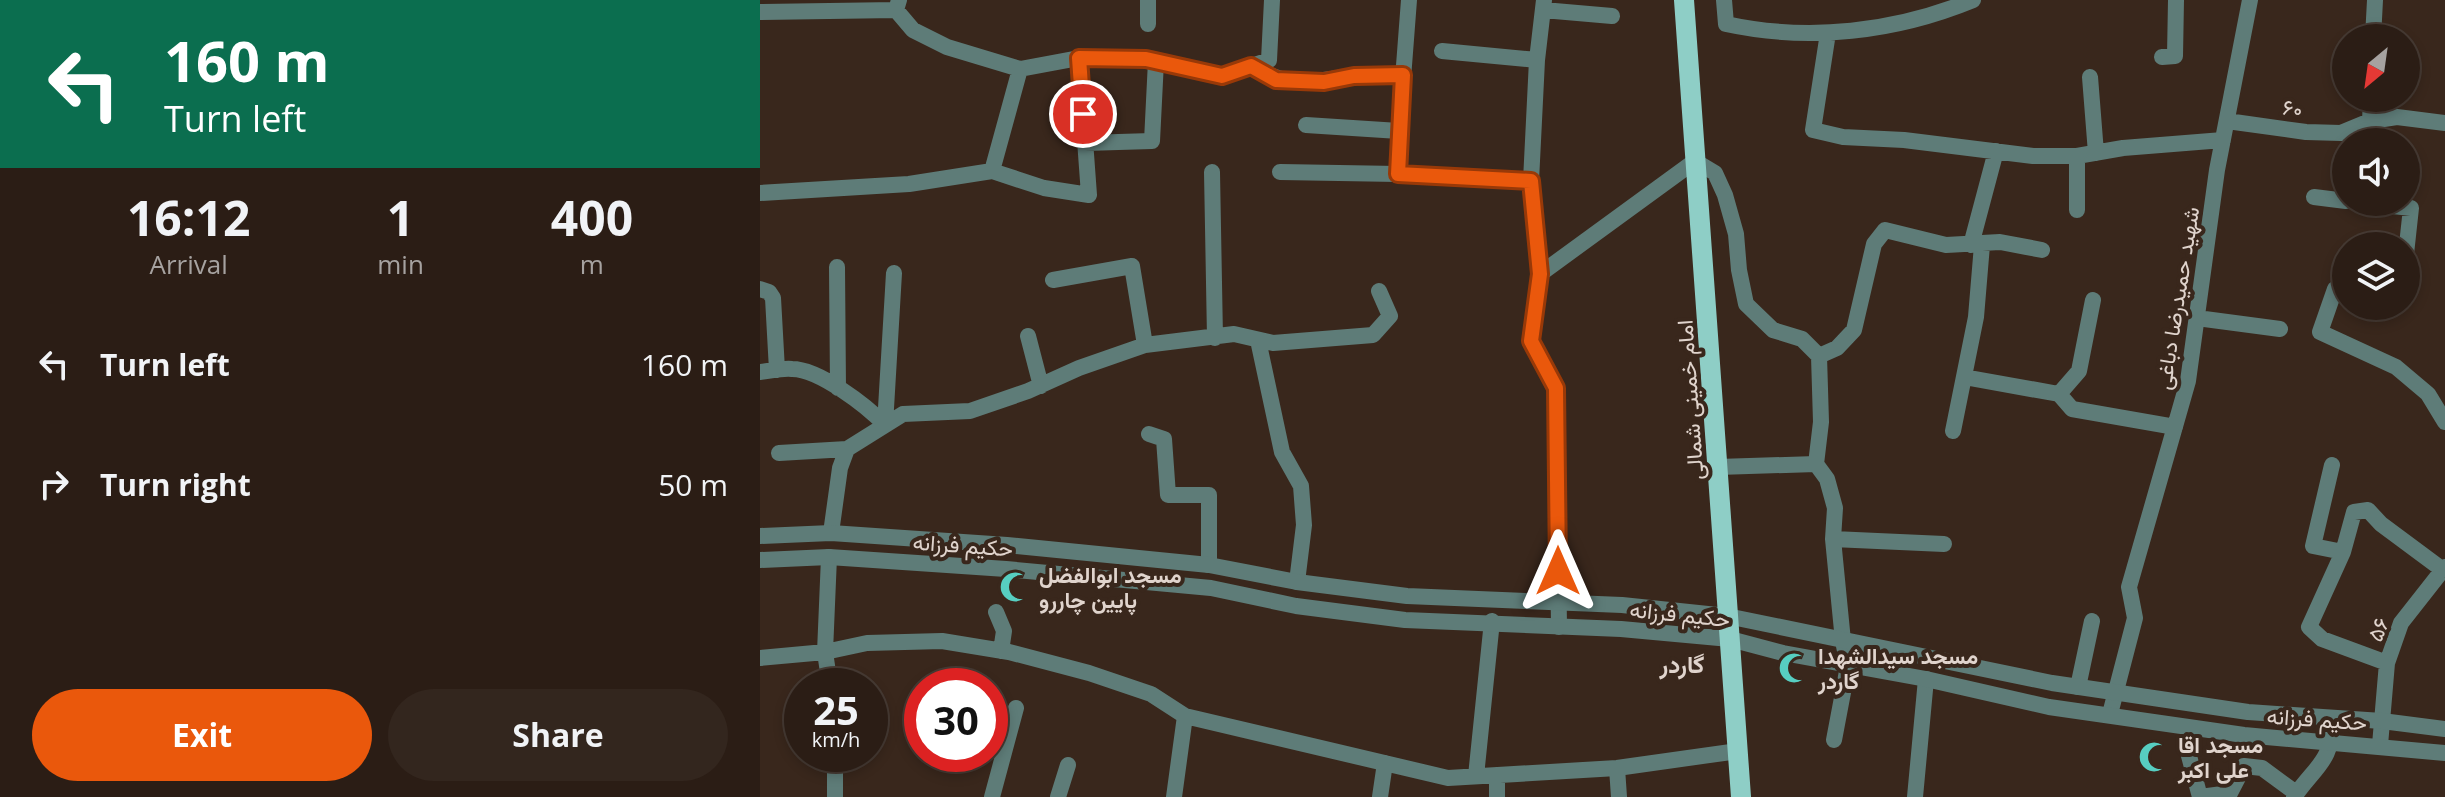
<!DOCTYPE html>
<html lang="en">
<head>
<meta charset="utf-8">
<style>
	:root { --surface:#2b1d15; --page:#33261e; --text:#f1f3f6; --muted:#a6a2a0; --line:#473b34; --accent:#ea580c }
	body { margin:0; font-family:"Open Sans",Vazirmatn,sans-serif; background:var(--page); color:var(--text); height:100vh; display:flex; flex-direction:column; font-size:30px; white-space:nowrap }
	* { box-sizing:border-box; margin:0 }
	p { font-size:26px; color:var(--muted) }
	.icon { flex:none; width:44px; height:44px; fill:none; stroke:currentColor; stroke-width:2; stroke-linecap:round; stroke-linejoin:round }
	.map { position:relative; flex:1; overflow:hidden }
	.panel { display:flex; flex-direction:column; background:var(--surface); width:760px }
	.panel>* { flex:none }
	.guide { background:#0b6e4f; color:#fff; overflow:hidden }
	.needle { width:52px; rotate:209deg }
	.fabs { position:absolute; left:1572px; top:24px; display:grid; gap:16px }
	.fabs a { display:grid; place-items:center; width:88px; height:88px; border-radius:50%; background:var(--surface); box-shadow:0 4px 12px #0003,0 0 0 2px var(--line); font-size:40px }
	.speed { position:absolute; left:24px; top:668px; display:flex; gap:16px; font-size:40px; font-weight:700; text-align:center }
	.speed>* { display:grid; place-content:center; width:104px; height:104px; border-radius:50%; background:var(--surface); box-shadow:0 4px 12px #0003,0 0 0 2px var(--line); line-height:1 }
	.speed small { font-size:20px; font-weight:400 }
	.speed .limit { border:12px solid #d22; background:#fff; color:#111 }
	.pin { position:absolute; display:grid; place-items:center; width:68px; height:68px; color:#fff; margin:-34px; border:4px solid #fff; border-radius:50%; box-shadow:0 2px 8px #0007 }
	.me { position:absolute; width:88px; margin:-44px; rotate:0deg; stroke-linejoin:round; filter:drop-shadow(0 0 6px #0008) }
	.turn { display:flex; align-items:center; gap:28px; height:168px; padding:0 32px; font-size:36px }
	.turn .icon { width:104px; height:104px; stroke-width:2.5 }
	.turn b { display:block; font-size:56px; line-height:68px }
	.eta { display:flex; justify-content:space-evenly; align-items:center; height:136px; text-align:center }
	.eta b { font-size:48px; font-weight:700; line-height:56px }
	.primary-button { display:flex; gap:16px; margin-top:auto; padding:16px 32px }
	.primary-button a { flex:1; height:92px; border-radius:48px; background:var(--accent); color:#fff; font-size:32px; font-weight:700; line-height:92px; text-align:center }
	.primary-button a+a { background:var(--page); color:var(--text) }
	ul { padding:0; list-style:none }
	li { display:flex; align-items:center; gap:24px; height:120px; padding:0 32px }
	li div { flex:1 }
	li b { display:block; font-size:30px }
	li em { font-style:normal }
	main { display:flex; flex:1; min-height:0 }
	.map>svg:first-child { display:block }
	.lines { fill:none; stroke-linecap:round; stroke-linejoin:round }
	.minor { stroke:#5e7c78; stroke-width:16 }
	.tertiary { stroke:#5e7c78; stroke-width:16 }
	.primary { stroke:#8ecec6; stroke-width:20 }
	.route-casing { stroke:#983908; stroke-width:20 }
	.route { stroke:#ea580c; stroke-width:14 }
	.labels { text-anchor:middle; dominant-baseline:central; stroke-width:8; stroke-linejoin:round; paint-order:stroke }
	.street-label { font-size:22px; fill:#e0d4cd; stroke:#39271c }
	.poi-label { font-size:22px; font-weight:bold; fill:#e0d4cd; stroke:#39271c; text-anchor:start }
	.neighbourhood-label { font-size:24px; font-weight:bold; fill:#e0d4cd; stroke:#39271c }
</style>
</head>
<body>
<main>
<section class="panel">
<div class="guide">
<div class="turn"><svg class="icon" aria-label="left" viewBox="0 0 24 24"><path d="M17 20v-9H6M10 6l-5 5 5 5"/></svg><div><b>160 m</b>Turn left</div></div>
</div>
<div class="eta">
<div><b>16:12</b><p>Arrival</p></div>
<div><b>1</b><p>min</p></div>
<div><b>400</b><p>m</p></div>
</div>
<ul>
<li><svg class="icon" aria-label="left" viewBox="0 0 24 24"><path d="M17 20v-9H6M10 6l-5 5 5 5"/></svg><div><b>Turn left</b></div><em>160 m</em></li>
<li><svg class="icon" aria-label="right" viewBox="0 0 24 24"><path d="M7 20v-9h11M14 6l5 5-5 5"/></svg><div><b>Turn right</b></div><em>50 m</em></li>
</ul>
<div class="primary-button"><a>Exit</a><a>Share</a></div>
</section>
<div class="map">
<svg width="1685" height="797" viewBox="0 0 1685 797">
	<rect width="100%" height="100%" fill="#39271c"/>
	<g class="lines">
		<path class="minor" d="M388 0V24
			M784 0 777 60 771 181 780 274 771 341 796 388 799 627
			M964 0 966 24C1049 42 1135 32 1213 0
			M136 10 153 30 187 47 260 69
			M783 10 852 16
			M0 12 136 10 139 0
			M1068 33 1053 130 1083 137 1144 140 1273 156H1317L1363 148 1463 140
			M1613 38 1615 0
			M682 51 777 60
			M1402 57 1415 56 1416 0
			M491 66C532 89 549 81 593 76 609 74 627 75 643 75
			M1330 77 1336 153
			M1467 121 1546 132 1581 133 1610 121 1637 117 1685 123
			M1610 121 1611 98
			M546 125 639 131
			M325 143 392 141 396 61
			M232 171 284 188 329 195 319 58
			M452 172 455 338
			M520 172 638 174 771 181
			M638 174 639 131 649 0
			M0 193 149 184 232 171 260 69 319 58 386 59 462 76 509 60 512 0
			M1554 197 1586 201
			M1596 202 1651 208 1646 254
			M1317 210V156
			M1211 245 1236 151
			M77 267 78 388
			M780 274 935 161 955 173 965 195 976 234 979 270 986 304 1013 330 1042 339 1059 356 1061 422 1056 464 1067 479 1075 508 1073 539 1083 641 1088 666 1074 740
			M293 280 372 266 385 345
			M0 289 9 292 13 298 17 370
			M1586 291 1575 289 1560 332 1636 367 1668 394 1685 422
			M1437 318 1520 329
			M268 336 281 386
			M498 340 522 452 541 486 544 525 537 582
			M1059 356 1077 348 1094 330 1114 244 1125 230 1186 245 1240 242 1282 250
			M0 372C10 371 22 368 32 369 59 369 107 406 125 425
			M1204 377 1299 394 1312 409 1415 427
			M1299 394 1319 371 1333 300
			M125 425 134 273
			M1193 431 1216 317 1222 245
			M389 434 404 439 408 495H449V565
			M19 453 87 449
			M1572 465 1553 546 1583 552
			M958 467 1056 464
			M71 533 80 468 87 449 143 414 210 411 268 391 319 368 385 345 474 334 513 343 613 335 630 316 619 291
			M1073 539 1184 544
			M69 557 65 652 70 686
			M236 612 244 631 241 651
			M0 658 65 652 107 643 182 641 249 652 329 673 391 694 425 716 688 778 857 768 978 751
			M1627 663 1562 639 1549 627 1583 552 1594 512 1608 510 1621 524 1683 570
			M1318 687 1332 621
			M1350 714 1375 618 1369 587 1428 381 1457 170 1490 0
			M1620 745 1627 663 1641 623 1685 567
			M1429 756 1440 797 1470 793 1484 766 1502 768 1536 793
			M857 768 859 797
			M737 775V797
			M716 776 732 621
			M75 797V754
			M232 797 256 708
			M298 797 308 765
			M414 797 425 716
			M620 797 625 763
			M1155 797 1166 679
			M1534 797C1557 764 1572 763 1573 718"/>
		<path class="tertiary" d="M0 536 71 533 247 545 449 565 537 582 647 596 862 605 967 616 1292 683 1488 712 1622 721 1685 729
			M0 560 69 557 246 569 451 588 536 606 645 620 861 629 970 639 1023 653 1166 679 1289 707 1484 735 1685 753"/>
		<path class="primary" d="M924 0 981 797"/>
	</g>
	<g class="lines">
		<g class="route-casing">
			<path id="route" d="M323 114 319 58 386 59 462 76 491 66 516 80 564 82 594 76 643 75 638 174 771 181 780 274 771 341 796 388 798 571"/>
		</g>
		<use href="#route" class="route"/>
	</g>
	<defs>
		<g id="mosque-bare" transform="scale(2.4)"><path d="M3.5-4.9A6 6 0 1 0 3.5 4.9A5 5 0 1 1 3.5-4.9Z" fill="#57cec1" stroke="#39271c" stroke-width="2.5" paint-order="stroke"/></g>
	</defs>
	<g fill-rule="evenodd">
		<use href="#mosque-bare" x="255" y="587"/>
		<use href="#mosque-bare" x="1034" y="668"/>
		<use href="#mosque-bare" x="1394" y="757"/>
	</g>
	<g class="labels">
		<g class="street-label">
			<text transform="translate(1533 107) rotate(10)">۶۰</text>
			<text transform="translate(1416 298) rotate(-81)">شهید حمیدرضا دباغی</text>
			<text transform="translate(929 400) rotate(-94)">امام خمینی شمالی</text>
			<text transform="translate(203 544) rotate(4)">حکیم فرزانه</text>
			<text transform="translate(920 613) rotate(6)">حکیم فرزانه</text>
			<text transform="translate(1617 629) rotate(-68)">۵۶</text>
			<text transform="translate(1557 718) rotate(4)">حکیم فرزانه</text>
		</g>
		<g class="poi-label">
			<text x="279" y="574">مسجد ابوالفضل<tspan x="279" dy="25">پایین چاررو</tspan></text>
			<text x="1058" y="655">مسجد سیدالشهدا<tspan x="1058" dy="25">گاردر</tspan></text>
			<text x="1418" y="744">مسجد اقا<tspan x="1418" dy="25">علی اکبر</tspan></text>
		</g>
		<g class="neighbourhood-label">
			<text x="922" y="663">گاردر</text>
		</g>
	</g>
</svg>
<div class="fabs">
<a><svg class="needle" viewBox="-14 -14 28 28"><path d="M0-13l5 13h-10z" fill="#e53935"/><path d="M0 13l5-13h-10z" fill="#a6a2a0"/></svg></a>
<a><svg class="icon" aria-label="sound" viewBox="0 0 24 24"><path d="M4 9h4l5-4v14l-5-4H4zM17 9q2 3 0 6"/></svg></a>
<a><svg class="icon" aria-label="layers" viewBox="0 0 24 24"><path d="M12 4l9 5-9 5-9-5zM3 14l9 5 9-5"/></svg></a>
</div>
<div class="speed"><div>25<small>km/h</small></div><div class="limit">30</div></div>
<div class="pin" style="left:323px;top:114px;background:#d93025"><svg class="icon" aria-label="arrive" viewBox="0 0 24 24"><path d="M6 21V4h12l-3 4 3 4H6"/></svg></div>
<svg class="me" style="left:798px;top:571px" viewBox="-20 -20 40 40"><path d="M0-17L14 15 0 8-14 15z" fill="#ea580c" stroke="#fff" stroke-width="4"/></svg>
</div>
</main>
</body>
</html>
